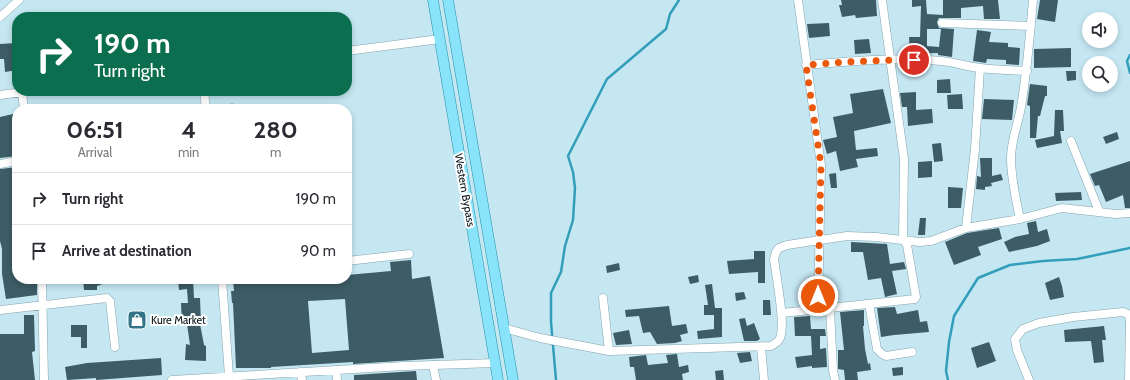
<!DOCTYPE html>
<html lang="en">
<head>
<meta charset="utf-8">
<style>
	:root { --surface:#fff; --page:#f2f2f3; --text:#2b2b33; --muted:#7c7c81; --line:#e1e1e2 }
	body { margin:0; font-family:Cabin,sans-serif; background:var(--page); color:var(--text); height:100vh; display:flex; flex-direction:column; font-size:15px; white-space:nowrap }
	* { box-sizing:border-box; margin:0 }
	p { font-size:13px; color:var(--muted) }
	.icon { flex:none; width:22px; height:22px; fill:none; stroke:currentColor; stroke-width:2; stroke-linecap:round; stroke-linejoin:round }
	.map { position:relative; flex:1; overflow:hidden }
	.side { position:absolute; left:12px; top:104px; width:340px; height:180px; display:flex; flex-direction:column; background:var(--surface); border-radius:16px; box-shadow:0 2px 6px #0003 }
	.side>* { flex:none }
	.hud { position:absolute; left:12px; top:12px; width:340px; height:84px; border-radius:16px; box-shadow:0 2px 6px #0003; background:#0b6e4f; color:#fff; overflow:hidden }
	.fabs { position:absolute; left:1082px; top:12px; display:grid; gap:8px }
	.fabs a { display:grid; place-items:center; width:36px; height:36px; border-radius:50%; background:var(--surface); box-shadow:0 2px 6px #0003; font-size:20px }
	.pin { position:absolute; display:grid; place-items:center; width:34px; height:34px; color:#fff; margin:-17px; border:2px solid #fff; border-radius:50%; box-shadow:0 1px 4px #0007 }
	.me { position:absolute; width:44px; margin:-22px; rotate:0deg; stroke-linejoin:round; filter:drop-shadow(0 0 3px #0008) }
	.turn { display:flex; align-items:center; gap:14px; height:84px; padding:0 16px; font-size:18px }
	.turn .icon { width:52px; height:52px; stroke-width:2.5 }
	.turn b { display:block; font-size:28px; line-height:34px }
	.eta { display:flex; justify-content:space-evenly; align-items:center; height:68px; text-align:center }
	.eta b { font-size:24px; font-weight:800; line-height:28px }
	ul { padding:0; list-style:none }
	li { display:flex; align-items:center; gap:12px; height:52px; padding:0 16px; border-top:1px solid var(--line) }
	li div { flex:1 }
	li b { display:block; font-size:15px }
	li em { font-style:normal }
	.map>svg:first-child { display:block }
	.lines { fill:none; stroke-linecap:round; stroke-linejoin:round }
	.stream { stroke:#329eba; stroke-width:2.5 }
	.building { fill:#3d5c66; fill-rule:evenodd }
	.minor-casing { stroke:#83a4ae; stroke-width:9 }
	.major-casing { stroke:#288fa9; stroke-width:11 }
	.minor { stroke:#fff; stroke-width:8 }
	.major { stroke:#89e4fb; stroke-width:10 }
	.route { stroke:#ea580c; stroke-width:7; stroke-dasharray:0 12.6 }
	.labels { text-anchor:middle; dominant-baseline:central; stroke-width:4; stroke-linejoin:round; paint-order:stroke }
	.street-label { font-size:11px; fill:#061216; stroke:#fff }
	.poi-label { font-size:11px; fill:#061216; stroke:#fff; text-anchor:start }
</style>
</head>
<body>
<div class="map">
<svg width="1130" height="380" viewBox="0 0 1130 380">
	<rect width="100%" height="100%" fill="#c4e7f2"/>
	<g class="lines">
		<path class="stream" d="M1130 55 1127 61 1130 73
			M556 380 551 322V293L561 272 565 246 573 220 575 188 573 172 568 156 607 79 666 29 670 14 679 0
			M948 380 946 371 949 342 954 316 978 278 1010 265 1043 261 1077 259 1130 248"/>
	</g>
	<path class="building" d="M841 0H876L877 16 856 18 855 15 842 17 839 5H842Z
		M912 0H926L927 14 943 15V0H998L1000 19H984L983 6 961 8V18H939L937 22 939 28 954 29 952 57 938 55V53L910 54 909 37H920L921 6 912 7ZM927 29H941L939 47 927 46Z
		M1040 0H1058L1055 22 1037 19Z
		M829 23 830 36 809 38 807 24Z
		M977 30 991 32 989 42 1008 43V47L1020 48 1019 65 1006 64V60L987 59 986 63 973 61Z
		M869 39 871 53 855 54 854 40Z
		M16 43 17 70 5 72 4 59H0V44Z
		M1071 48V67L1034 68V49Z
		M1066 71H1076V80L1067 81Z
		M950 79 951 93H937V80Z
		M1030 84 1047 86V96H1045L1040 116H1038L1036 138H1030V106L1027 105Z
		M883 89 891 123 854 131 856 150 877 148 878 156 856 159 858 167 840 171 836 151 827 154 823 140 837 137 833 117 853 113 850 94Z
		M916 92V110L932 109 933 123 908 126 907 107H902L900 93Z
		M962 94 963 109H948L947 95Z
		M984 99 1014 100 1012 120 982 119Z
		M1055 110H1063L1064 131H1060L1062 143 1037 148 1035 140 1054 136Z
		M17 113V156L0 158V117Z
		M1117 132 1119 139 1106 144 1103 137Z
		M941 143 943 161 934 162 932 144Z
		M980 158H992V176L1001 174 1003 180 991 183 992 186 985 187V190L976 189 977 176 981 177Z
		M932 161V177L918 178V162Z
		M1130 161V208H1125L1123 195 1106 202 1099 185 1095 186 1090 174Z
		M17 167V279H37V295L6 299 2 274V249L0 241V169Z
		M836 173 837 188H831L829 174Z
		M948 187 963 188 961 208H948Z
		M1081 192 1082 200 1056 201 1055 193Z
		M920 218H926L925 235H918Z
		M1036 221 1038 232 1047 229 1050 241 1037 246 1009 252 1004 242 1015 237 1029 234 1027 223Z
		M999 228 1002 239 978 247 981 255 954 265 945 242 967 233Z
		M851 242 887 244 890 264 904 262 906 269 892 271 897 294 885 297 881 278 868 280 863 252H851Z
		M754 251H765V283H758V272L729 274 727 261 754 259Z
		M411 260 412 279 430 276 444 358 353 364V362L271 367V368H236L233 303H232L231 291H234L233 280 347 279V275L391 271 390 262ZM345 299 349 350 312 353 308 301Z
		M619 263 620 270 607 273 606 266Z
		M698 275 699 282 690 284 688 277Z
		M1059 277 1062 286 1064 297 1050 300 1045 283Z
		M83 279H114V280L97 286V290H84Z
		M178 279H193L194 298H200L201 324H200L204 345 206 346V361L185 360 186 344 190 345 187 324 182 325 181 303H188L187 289 179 290Z
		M712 284 715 308H722V337L698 339 697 331 714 329V315H704V305H708L705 285Z
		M744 292 746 299 736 301 735 293Z
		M763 300H770L771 315H763Z
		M669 306 672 326 686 324 688 333 680 335 682 341 675 343 657 344 650 332 643 333 639 316 626 317 625 310Z
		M895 307 897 314 918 310 920 322 927 321 929 332 894 335 881 337 877 308Z
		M864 310V326H863L865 349 868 364 870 363 871 370 857 372 858 380H845L844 370 838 369V350H844L840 312Z
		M24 315H34L35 351 32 352 35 380H0V334H24Z
		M810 316 811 329H825L826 336H820V349L826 348 827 367 812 368V366L797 368 795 357 812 355 811 336H795L794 317Z
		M745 318 747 326 754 323 760 339 757 341H744L739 319Z
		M71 325H87V348H81V337H71Z
		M1104 326 1106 340H1102L1104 362 1094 363 1091 341 1065 342 1064 330Z
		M629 330 632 344 616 345 613 333Z
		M989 342 996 361 977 368 971 348Z
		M750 352 752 361 740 363 737 353Z
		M677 354 679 367 688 365 689 372 682 374 683 380H636L634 367H630L629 357 646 355 648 365 668 363 666 355Z
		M161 358 162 375 96 380V378L67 380 65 367 87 363Z
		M903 367V375L893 376 892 368Z
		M723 370 724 380H716L715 371Z
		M416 371 417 380H354V375Z"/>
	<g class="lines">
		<g class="minor-casing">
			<path id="minor" d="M798 0 821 165 818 310
				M0 17 19 0
				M942 23 1031 26
				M347 51 440 39
				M806 65C851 61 897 57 941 61 955 62 967 67 981 68 996 70 1011 70 1027 71
				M204 91 206 109
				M22 92 24 109
				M0 95 29 91
				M232 108V109
				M1071 141 1099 211
				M0 164 17 161
				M1020 219C1016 199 1011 179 1011 158 1011 141 1018 124 1021 107 1027 72 1030 36 1033 0
				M966 228 975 149 980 68
				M347 261 409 254
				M42 279 44 380
				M222 279 229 376
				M603 298 609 351
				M869 304 877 349 882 354 886 356 912 352
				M830 309 833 370 835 380
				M0 310 107 298 110 301 115 347
				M782 313 915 299 916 297 907 245 903 239 904 159 882 0
				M504 328 540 338 609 351 771 346C775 344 778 342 780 338 786 325 776 275 774 259L776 252 779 248 787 245 847 236 876 237 920 242 931 241 966 228 1020 219 1062 208 1116 214 1130 213
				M761 347 764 380
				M433 365 436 380
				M336 370 337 380
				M300 372 302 380
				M172 380 404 366 495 363
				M1029 380 1017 350 1015 339 1023 329 1039 323 1073 317 1123 312 1128 314 1130 318 1129 380"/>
		</g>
		<g class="major-casing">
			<path id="major" d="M433 0 498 380
				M448 0 513 380"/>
		</g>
		<use href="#minor" class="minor"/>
		<use href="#major" class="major"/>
	</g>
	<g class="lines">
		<path class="route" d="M818 296 821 165 806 65C842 62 878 60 914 60"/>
	</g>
	<defs>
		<g id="shop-square" transform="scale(1)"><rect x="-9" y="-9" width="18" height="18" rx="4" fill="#337587" stroke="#fff"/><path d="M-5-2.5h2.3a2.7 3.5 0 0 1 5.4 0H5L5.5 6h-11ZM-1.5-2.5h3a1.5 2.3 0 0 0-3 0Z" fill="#fff"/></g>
	</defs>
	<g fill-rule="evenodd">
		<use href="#shop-square" x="137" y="320"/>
	</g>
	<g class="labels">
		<g class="street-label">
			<text transform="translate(465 190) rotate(80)">Western Bypass</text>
		</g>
		<g class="poi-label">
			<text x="151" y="320">Kure Market</text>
		</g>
	</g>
</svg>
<div class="fabs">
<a><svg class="icon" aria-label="sound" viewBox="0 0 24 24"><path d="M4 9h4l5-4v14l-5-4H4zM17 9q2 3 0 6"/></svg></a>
<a><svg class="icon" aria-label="search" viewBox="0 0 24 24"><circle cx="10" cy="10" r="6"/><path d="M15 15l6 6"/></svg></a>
</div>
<div class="pin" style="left:914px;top:60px;background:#d93025"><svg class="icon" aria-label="arrive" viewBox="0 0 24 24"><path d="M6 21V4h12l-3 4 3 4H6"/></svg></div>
<svg class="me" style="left:818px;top:296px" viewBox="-20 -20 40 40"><circle r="17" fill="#ea580c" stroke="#fff" stroke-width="3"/><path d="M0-11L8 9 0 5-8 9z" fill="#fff"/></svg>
<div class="hud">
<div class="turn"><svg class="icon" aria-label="right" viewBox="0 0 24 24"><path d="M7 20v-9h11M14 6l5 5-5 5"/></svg><div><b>190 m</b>Turn right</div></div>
</div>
<section class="side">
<div class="eta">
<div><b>06:51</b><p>Arrival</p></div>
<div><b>4</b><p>min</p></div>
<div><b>280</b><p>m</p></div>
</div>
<ul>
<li><svg class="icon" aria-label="right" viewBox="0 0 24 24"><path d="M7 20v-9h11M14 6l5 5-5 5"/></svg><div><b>Turn right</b></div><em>190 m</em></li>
<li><svg class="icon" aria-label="arrive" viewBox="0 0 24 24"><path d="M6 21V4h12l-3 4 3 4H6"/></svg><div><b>Arrive at destination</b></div><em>90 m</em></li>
</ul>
</section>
</div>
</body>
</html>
